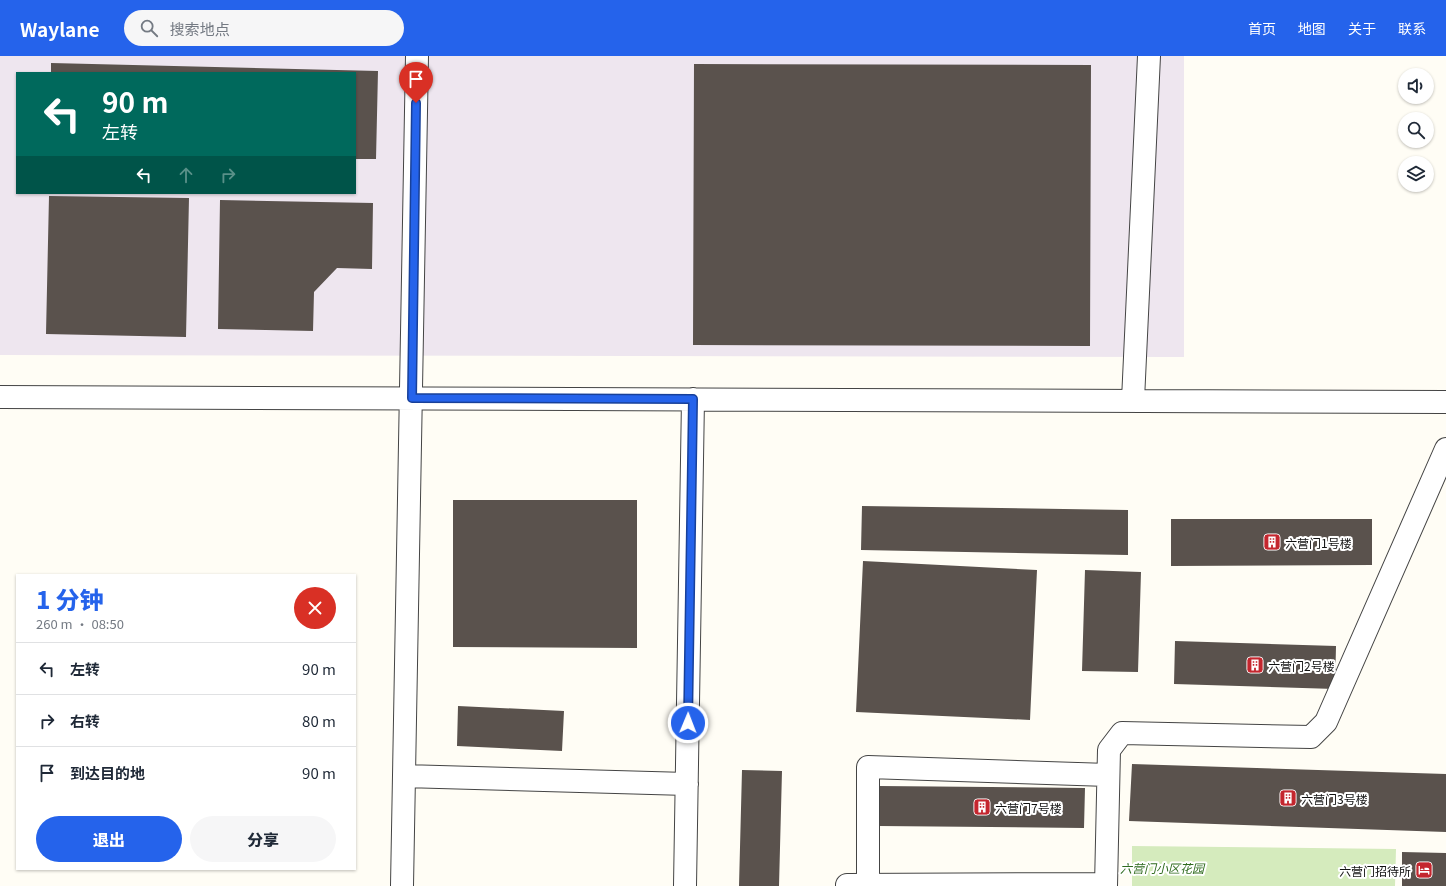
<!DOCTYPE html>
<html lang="zh">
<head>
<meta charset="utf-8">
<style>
	:root { --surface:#fff; --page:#f6f6f7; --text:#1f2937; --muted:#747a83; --line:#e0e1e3; --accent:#2563eb }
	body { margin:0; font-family:Georgia,"Noto Sans SC",serif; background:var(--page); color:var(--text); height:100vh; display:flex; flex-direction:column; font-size:15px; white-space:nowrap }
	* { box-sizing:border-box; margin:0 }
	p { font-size:13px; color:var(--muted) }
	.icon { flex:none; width:22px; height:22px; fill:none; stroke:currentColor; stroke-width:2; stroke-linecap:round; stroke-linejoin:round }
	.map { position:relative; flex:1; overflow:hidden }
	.side { position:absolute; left:16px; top:518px; width:340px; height:296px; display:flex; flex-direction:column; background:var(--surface); border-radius:0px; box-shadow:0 1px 3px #0004 }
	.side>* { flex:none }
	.top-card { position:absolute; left:16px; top:16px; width:340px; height:122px; border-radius:0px; box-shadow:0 1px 3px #0004; background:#00695c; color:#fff; overflow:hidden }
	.controls { position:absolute; left:1398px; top:12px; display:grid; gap:8px }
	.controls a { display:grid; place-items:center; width:36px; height:36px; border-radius:50%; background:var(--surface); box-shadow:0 1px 3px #0004; font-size:20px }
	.pin { position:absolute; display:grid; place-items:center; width:34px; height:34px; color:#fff; margin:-41px -17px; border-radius:50% 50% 50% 0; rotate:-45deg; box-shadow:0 0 4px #0007 }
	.pin .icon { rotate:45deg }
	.me { position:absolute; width:44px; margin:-22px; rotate:1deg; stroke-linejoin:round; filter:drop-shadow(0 0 3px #0008) }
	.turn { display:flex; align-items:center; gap:14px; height:84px; padding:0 20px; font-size:18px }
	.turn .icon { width:52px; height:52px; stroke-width:2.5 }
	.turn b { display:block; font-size:28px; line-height:34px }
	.lanes { display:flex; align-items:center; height:38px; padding:0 20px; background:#0003; justify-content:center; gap:20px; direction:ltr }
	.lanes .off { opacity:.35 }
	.round { display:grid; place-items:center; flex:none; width:42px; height:42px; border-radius:21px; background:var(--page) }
	.headline { display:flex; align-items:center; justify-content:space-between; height:68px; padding:0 20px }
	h1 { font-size:24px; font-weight:800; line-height:30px; color:var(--accent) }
	.cta { display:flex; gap:8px; margin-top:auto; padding:8px 20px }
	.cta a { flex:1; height:46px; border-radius:24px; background:var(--accent); color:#fff; font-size:16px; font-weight:800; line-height:46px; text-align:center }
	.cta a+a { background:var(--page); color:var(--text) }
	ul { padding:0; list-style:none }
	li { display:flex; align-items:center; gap:12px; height:52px; padding:0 20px; border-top:1px solid var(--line) }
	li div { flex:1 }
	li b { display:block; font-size:15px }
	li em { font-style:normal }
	header { display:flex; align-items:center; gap:24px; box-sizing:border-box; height:56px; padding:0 20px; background:var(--accent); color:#fff }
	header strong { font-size:19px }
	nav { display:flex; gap:22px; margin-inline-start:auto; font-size:14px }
	.search { width:280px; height:36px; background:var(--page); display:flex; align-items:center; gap:10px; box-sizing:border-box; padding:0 14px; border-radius:22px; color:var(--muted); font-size:15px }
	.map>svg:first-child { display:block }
	.industrial { fill:#eee6ef; fill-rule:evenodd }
	.green { fill:#d5ebbd }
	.building { fill:#5a524d }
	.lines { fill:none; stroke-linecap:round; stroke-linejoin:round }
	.minor-casing { stroke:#444; stroke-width:24 }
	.minor { stroke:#fff; stroke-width:22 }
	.route-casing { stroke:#184099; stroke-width:10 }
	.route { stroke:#2563eb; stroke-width:7 }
	.labels { text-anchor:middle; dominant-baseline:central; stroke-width:4; stroke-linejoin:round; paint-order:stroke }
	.poi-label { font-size:12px; fill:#111; stroke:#fff; text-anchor:start }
	.park-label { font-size:12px; font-style:italic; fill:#2f6b1f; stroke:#fff }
</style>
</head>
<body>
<header>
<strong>Waylane</strong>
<div class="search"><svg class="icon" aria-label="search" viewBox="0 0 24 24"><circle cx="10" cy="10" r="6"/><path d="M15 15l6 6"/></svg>搜索地点</div>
<nav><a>首页</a><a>地图</a><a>关于</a><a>联系</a></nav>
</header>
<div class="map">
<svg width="1446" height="830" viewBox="0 0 1446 830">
	<rect width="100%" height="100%" fill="#fffdf5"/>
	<path class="industrial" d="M0 0H1184V301L0 299ZM17 17H355V137H17Z"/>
	<path class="green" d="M1132 790 1396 793 1395 830H1132Z"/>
	<path class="building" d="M51 7 378 15 376 103H355V17H51Z
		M694 8 1091 9 1090 290 693 289Z
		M49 140 189 142 186 281 46 278Z
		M220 144 373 147 372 213 337 212 314 236 313 275 218 273Z
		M453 444H637V592L453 591Z
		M862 450 1128 454V499L861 494Z
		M1171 463H1372V509L1171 510Z
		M863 505 1037 514 1030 664 856 656Z
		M1085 514 1141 516 1138 616 1082 615Z
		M1175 585 1336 590 1335 633 1174 628Z
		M458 650 564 655 562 695 457 690Z
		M1132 708 1446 718V776L1129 765Z
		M742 714 782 715 779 830H739Z
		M879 730 1085 732 1084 772 879 770Z
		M1402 796 1446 797V830H1402Z"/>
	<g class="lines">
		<g class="minor-casing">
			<path id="minor" d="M0 341 1446 346
				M1133 344 1149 0
				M404 720 687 728
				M868 828V711L1108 719
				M402 830 417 0
				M685 830 693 343
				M847 830V829L1106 828
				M1106 830 1109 694 1122 677 1311 681 1326 666 1446 393"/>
		</g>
		<use href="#minor" class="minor"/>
	</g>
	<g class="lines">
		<g class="route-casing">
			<path id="route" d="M416 47 412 342 693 343 688 667"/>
		</g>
		<use href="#route" class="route"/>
	</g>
	<defs>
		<g id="building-square" transform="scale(0.9)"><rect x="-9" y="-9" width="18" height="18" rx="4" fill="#c4262e" stroke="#fff"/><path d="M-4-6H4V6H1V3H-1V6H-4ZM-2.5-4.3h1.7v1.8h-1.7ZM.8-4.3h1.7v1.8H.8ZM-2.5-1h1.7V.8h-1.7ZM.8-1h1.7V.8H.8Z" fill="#fff"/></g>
		<g id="hotel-square" transform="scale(0.9)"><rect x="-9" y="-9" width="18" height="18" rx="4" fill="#c4262e" stroke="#fff"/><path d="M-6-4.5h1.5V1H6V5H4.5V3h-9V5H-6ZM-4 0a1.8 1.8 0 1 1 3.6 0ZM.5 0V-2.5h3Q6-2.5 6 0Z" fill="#fff"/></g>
	</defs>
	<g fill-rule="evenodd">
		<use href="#building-square" x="1272" y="486"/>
		<use href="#building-square" x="1255" y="609"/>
		<use href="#building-square" x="1288" y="742"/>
		<use href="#building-square" x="982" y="751"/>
		<use href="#hotel-square" x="1424" y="814"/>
	</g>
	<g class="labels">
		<g class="poi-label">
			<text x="1285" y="486">六营门1号楼</text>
			<text x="1268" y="609">六营门2号楼</text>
			<text x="1301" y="742">六营门3号楼</text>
			<text x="995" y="751">六营门7号楼</text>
			<text x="1411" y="814" text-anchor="end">六营门招待所</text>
		</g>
		<g class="park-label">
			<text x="1162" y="811">六营门小区花园</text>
		</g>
	</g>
</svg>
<div class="controls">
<a><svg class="icon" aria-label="sound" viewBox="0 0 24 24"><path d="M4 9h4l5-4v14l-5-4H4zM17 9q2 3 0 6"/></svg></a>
<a><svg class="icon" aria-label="search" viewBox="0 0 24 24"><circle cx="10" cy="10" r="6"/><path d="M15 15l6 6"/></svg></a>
<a><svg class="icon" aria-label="layers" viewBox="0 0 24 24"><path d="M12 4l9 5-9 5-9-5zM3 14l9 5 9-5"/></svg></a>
</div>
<div class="pin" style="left:416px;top:47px;background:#d93025"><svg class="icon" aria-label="arrive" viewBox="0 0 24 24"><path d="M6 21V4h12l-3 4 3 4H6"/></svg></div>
<svg class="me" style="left:688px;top:667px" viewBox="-20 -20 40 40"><circle r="17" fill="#2563eb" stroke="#fff" stroke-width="3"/><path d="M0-11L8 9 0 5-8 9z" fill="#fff"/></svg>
<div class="top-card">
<div class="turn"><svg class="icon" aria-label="left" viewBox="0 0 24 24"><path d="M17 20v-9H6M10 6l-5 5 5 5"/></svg><div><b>90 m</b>左转</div></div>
<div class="lanes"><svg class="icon" aria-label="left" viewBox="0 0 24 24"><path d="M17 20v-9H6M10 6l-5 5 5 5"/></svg><svg class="icon off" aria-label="ahead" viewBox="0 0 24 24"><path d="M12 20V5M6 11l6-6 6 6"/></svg><svg class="icon off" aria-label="right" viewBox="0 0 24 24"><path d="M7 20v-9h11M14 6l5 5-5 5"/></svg></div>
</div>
<section class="side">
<div class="headline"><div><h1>1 分钟</h1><p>260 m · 08:50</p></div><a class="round" style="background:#d93025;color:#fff"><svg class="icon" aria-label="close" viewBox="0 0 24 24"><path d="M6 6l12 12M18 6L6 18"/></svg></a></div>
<ul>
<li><svg class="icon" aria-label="left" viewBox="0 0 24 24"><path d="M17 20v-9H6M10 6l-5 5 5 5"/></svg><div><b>左转</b></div><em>90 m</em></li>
<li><svg class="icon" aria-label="right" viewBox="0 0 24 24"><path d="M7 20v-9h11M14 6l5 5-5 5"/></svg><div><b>右转</b></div><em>80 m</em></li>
<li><svg class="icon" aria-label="arrive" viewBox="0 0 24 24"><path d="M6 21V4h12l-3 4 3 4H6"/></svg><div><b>到达目的地</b></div><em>90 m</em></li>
</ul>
<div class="cta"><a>退出</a><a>分享</a></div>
</section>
</div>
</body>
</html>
